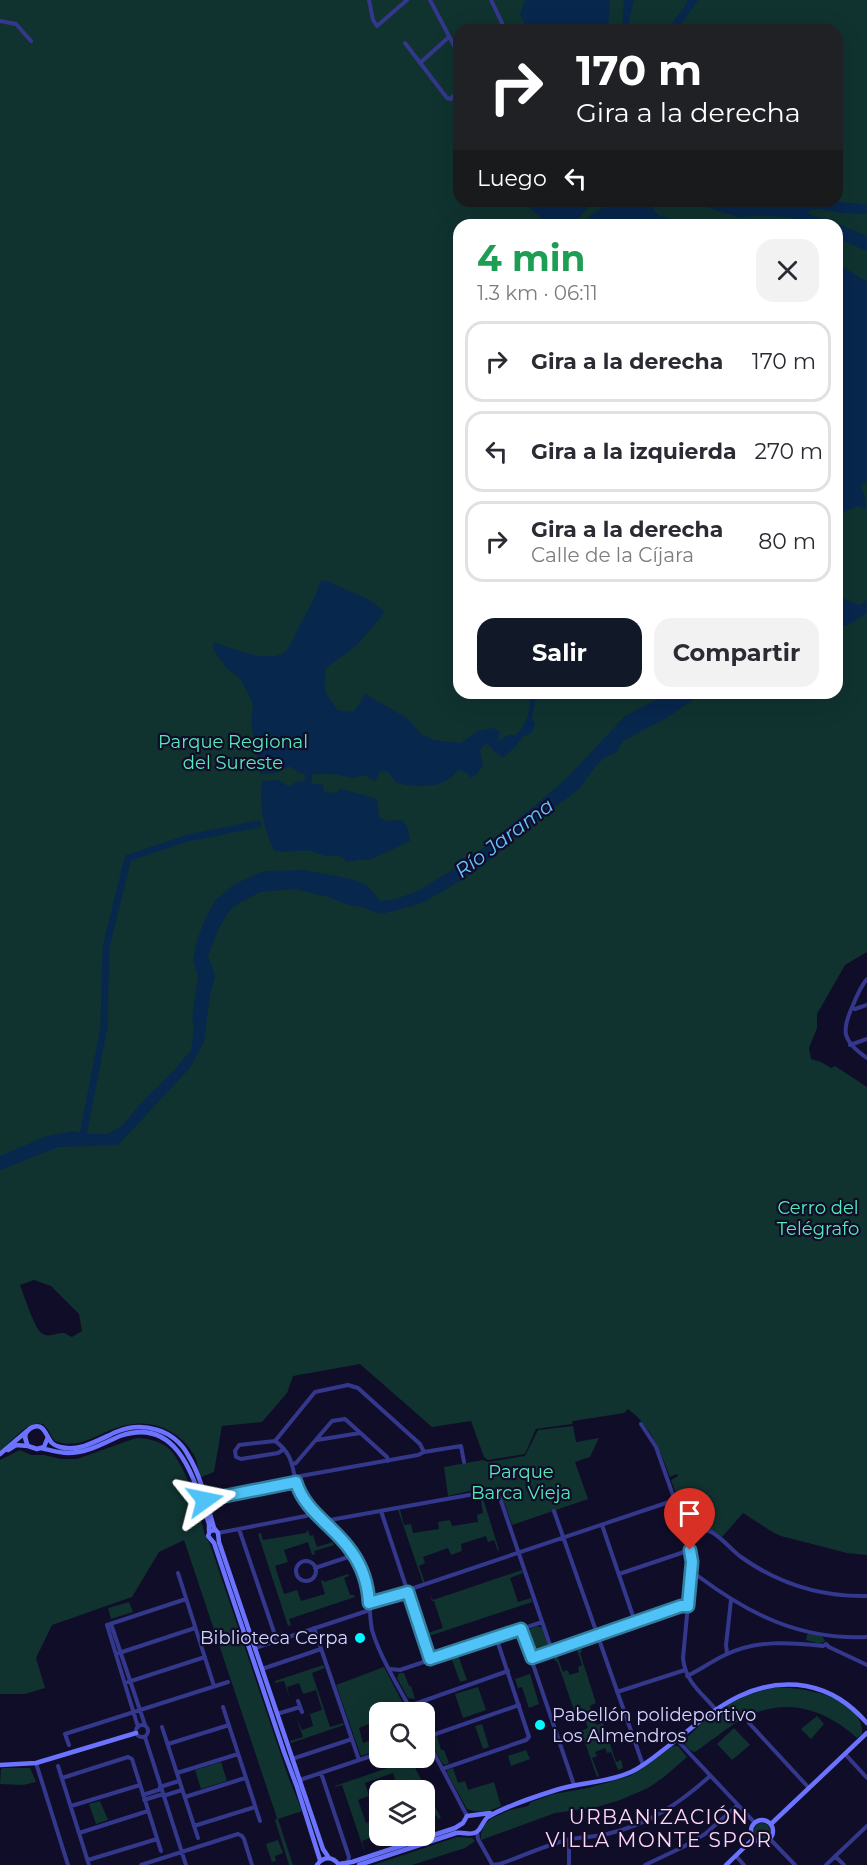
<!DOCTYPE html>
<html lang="es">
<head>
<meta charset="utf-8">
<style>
	:root { --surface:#fff; --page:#f2f2f3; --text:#2b2b33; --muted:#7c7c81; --line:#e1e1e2; --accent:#111827 }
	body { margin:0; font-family:Montserrat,sans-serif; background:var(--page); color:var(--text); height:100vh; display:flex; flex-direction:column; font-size:22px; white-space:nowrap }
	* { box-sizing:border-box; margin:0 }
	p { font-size:20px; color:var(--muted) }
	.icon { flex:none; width:33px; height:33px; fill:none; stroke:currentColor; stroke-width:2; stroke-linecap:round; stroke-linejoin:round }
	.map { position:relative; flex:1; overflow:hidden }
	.panel { position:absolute; left:453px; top:219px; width:390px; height:480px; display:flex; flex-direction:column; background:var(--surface); border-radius:18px; box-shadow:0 6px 24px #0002 }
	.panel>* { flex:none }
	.hud { position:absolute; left:453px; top:24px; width:390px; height:183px; border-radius:18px; box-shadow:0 6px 24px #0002; background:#202124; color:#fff; overflow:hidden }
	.buttons { position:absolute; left:369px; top:1702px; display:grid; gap:12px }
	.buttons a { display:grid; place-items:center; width:66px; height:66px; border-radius:12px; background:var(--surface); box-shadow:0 6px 24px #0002; font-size:30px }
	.pin { position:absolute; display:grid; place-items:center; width:51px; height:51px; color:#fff; margin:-62px -26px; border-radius:50% 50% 50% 0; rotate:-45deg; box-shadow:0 0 6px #0007 }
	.pin .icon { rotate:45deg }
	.me { position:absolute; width:66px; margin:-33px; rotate:78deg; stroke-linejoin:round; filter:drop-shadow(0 0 4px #0008) }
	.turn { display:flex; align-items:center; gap:21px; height:126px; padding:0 24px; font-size:27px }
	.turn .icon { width:78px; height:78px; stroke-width:2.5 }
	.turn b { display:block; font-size:42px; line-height:51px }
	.then { display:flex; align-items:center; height:57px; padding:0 24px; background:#0003; gap:12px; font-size:22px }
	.round { display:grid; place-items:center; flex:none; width:63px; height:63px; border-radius:18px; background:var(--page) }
	.summary { display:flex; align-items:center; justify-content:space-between; height:102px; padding:0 24px }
	h1 { font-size:36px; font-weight:700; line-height:45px; color:#1e9e55 }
	.cta { display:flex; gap:12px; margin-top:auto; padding:12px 24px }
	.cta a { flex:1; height:69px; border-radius:18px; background:var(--accent); color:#fff; font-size:24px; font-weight:700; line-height:69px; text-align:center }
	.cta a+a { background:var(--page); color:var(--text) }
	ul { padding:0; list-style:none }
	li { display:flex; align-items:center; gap:18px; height:81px; margin:0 12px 9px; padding:0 12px; border:3px solid var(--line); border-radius:18px }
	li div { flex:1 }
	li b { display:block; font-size:22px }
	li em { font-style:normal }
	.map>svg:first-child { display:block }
	.green { fill:#10332f; fill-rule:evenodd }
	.water { fill:#08274d }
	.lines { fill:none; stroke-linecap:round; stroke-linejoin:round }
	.stream { stroke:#08274d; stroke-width:1.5 }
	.river { stroke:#08274d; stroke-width:7 }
	.street { stroke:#34388c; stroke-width:4 }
	.secondary { stroke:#6c74ff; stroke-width:4.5 }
	.route-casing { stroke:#337fa1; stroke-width:15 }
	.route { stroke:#4fc3f7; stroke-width:10 }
	.poi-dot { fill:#01faff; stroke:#100d29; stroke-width:2 }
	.labels { text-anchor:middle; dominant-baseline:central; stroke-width:4.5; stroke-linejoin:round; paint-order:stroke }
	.park-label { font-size:18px; fill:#56eab9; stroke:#100d29 }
	.poi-label { font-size:18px; fill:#d6d5ff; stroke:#100d29; text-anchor:end }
	.water-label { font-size:20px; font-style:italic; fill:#63c3ff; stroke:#100d29 }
	.neighbourhood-label { font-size:20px; letter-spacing:1.5px; fill:#ffd7f4; stroke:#100d29 }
</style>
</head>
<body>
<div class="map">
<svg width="867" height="1865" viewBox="0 0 867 1865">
	<rect width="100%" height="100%" fill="#100d29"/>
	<path class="green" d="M0 0H867V952L845 965 817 1014V1028L809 1048 811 1059 821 1062 831 1068 835 1066 867 1087V1555L847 1553 781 1536 774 1533 743 1513 722 1537C707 1526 706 1530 690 1531L671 1480 678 1476 677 1474 670 1477C660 1451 651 1426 628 1409L624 1413 573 1421 572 1424 536 1429 525 1454 488 1460 484 1457 471 1421 432 1427 360 1364 293 1376 287 1393 262 1422 222 1426 214 1472 199 1478C198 1470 198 1462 194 1455 179 1429 150 1418 122 1426 99 1432 80 1451 55 1441 51 1437 49 1429 44 1425 30 1417 10 1443 0 1451ZM459 30H837V201H459ZM459 225H837V693H459ZM34 1280 51 1286 79 1314 82 1331 72 1337C69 1336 66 1333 63 1333 56 1332 50 1338 43 1334 35 1331 24 1295 20 1285Z
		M573 1426 576 1442 599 1438 590 1457 575 1462 588 1499 512 1525C509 1517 506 1504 501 1497 490 1483 463 1493 448 1496L444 1467 483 1460 488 1462 525 1456 538 1430Z
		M136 1438C146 1438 159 1441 167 1447 185 1461 200 1514 205 1536L210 1544 288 1776 302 1811 278 1819 293 1865H289L275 1820 277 1818 184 1540 159 1552 132 1597 52 1625 36 1658 45 1688 25 1694H0V1460L20 1450 31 1455H44L61 1459H77Z
		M482 1495 499 1550 498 1551 494 1540 488 1542 486 1536 461 1544 462 1551 451 1555 448 1548 423 1557 425 1563 419 1566 425 1583H423L398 1510H400L404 1525 411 1524 413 1533 439 1529 438 1522 450 1520 452 1526 478 1522 477 1515 483 1513 480 1496Z
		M308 1530 310 1536 313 1535 317 1547 333 1542 334 1545 314 1551 315 1554 312 1555 308 1542 284 1550 288 1562 275 1566 284 1594 297 1590 301 1601 325 1594 321 1581 323 1580 324 1582 348 1574 349 1576 344 1578 350 1595H354L355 1597 289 1619 291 1625 288 1626 258 1534 261 1533 263 1540 306 1533Z
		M522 1570 523 1573 510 1578 518 1602 531 1598 532 1602 426 1637 425 1634 443 1628 434 1601H432L430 1595 433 1600Z
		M129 1602 133 1612 111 1619 108 1608Z
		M538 1626 542 1628 549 1648 547 1650 536 1654 532 1653 525 1632 527 1630Z
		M809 1633 822 1636 825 1641 820 1644 806 1640 807 1635Z
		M580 1645 582 1652 580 1653 596 1703 590 1706 596 1725 603 1723 616 1762 621 1760 623 1768 618 1770 611 1752 607 1753 605 1748 595 1752 597 1756 592 1758 599 1776 597 1777 581 1731 588 1728 581 1708 574 1710 557 1661H555L552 1654 556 1653 563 1672 567 1670 570 1675 579 1672 578 1667 582 1665 576 1647Z
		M458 1655 467 1680 460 1682 451 1657Z
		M323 1665 325 1668 312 1673 330 1727 343 1723 344 1725 291 1743 290 1741 303 1737 297 1719 302 1730 313 1726 310 1714 322 1710 316 1690 303 1694 299 1683 287 1687 290 1699 284 1681 275 1683V1681Z
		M384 1667 407 1711 402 1713H380L379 1720 359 1728 363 1743 379 1737V1750L361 1756 336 1685Z
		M399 1673H404L409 1686H411L415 1699 408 1698 397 1678Z
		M530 1674 539 1704 529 1708 522 1687 518 1688 515 1679Z
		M478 1687 486 1710 463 1718 455 1694Z
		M774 1688C801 1686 865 1697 862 1734L857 1738C829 1713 795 1699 758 1712 754 1714 749 1715 745 1717 728 1727 711 1741 695 1752 690 1751 685 1746 683 1741 688 1737 693 1732 697 1728 718 1707 745 1693 774 1688Z
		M817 1716 824 1724 811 1739 801 1729Z
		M482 1724 489 1747 483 1749 475 1726Z
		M734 1728 750 1745 732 1760 717 1744Z
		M437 1736 441 1750H444L449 1763 445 1765 442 1763 431 1742 432 1738Z
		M673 1746H678L687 1757 664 1777 648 1788 620 1800 597 1807 555 1813 481 1840V1834L485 1824 492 1818 510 1810 528 1806 531 1802 554 1794 588 1788 630 1776 646 1766Z
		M526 1750 530 1759 511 1766 508 1756Z
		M405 1758H410L441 1818 438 1819 436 1815 425 1819 424 1791H412L409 1782 397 1786 393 1773 365 1783 369 1796 358 1800 366 1823 376 1820 380 1834 362 1841 365 1853 342 1785 335 1787V1786L405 1762Z
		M221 1762 227 1781 201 1789 195 1770Z
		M3 1768H30L36 1782 23 1785 0 1784 1 1769Z
		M453 1768 458 1783 465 1781 468 1790 494 1782 501 1806C490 1811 480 1814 467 1809L447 1773V1770Z
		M100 1801 108 1820 96 1824 89 1804Z
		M754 1831a8 8 0 1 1 16 0a8 8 0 1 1-16 0Z
		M457 1837 472 1838 475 1841 465 1848 412 1865H373Z
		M278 1840 283 1853 275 1856 276 1861 272 1862 266 1844Z"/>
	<path class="water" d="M525 0H610L608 30H523L524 21 520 15Z
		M624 0H634L629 20V30H622Z
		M687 0H698L677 30H667L685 6Z
		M522 201H593L573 225H543L540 217Z
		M614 201H647L659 216 678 221 683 225H588L589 216 602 208 612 206Z
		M693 201H833L867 205V214L841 213 820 209 810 210 808 213 813 216 829 220 867 236V251L837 238V225H805L790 217 760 216 738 217 697 204Z
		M837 263 867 282V482L860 486C864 493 867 500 865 509L858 506 837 515Z
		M325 580 370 600 385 612 358 644 326 668C323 691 324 692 338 710L353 712 365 694 407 718 421 734 434 740 461 743 477 731 494 728 500 732 497 741 509 735H515L518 738V744L504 757 500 756 486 743 480 750 483 766 477 774 471 778 467 773 458 770C445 789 418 788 397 783L387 771 380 772 375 781 364 775 353 778 334 774H302L289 766 276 773 260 774 251 723 253 704 241 680 225 666 213 649 214 642C230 648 268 663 283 653 292 647 294 634 300 625 308 610 315 599 320 582Z
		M842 598 859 605 867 600V613L848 625 837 627V600Z
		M528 693H537L532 717 535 724 531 733 527 736 522 733 521 730C528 718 532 706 528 693Z
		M669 693H702L670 716 623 741 616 753 605 757 595 767 579 789 509 842 502 850 469 876 422 903 398 910 380 914 362 907 345 904 329 897 295 889 260 892 234 906 228 913 219 928 208 956 215 976 210 995 204 1042 189 1069 118 1145 59 1147 0 1170V1156L47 1136 73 1131 89 1134H108L123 1125 140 1104 176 1068 191 1050 194 1028 192 1018 198 976 193 960 197 940 205 919 215 901 233 885 263 871 303 870 352 879 368 886 380 901 396 899 418 891 470 859 565 780 625 716Z
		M277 780 290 787 297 781 323 785 324 792 338 793 339 788 377 799 379 817 386 821 402 820 407 826 410 841 370 860H358L347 862 338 855C319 858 323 853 309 851 297 850 286 853 274 851 263 826 259 807 262 781Z"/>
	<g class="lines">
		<path class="stream" d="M454 426 459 417"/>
		<path class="river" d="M518 738 522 733
			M308 783 309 774
			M82 1140 104 1027 106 947 128 858 188 838 258 824"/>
		<path class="street" d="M369 0 373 20 377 26 407 0
			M430 0 459 55
			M491 0 502 23
			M0 21 16 24 31 41
			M405 43 447 98 451 99 459 89
			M420 63 449 37
			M867 979C860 987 857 996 853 1005 841 1031 842 1041 867 1058
			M852 1008 855 1009 867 1005
			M850 1045 867 1039
			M641 1424 656 1447 687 1535 692 1562 683 1658C685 1682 702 1693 716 1710
			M317 1440 360 1433
			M275 1441C298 1457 290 1476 302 1497 315 1521 343 1535 356 1559 363 1572 367 1585 369 1598 370 1609 370 1620 372 1630 379 1655 400 1690 413 1713
			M275 1441 315 1392 348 1385 358 1388 420 1444 424 1452
			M275 1441 239 1445 235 1451 236 1457 241 1459 278 1453 284 1449
			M292 1464 296 1463 332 1421 345 1419 387 1457 388 1461
			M295 1477 418 1455 424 1452 461 1446 464 1462
			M205 1499 296 1482
			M381 1511 430 1659
			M554 1511 643 1765
			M325 1524 330 1520 480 1493 493 1492 500 1498 552 1651
			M602 1525 635 1622
			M239 1529 277 1641
			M218 1533 306 1516 314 1512
			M687 1535C694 1533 702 1529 709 1531 719 1534 732 1551 741 1557 779 1584 821 1597 867 1596
			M296 1571a10 10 0 1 1 20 0a10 10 0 1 1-20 0Z
			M315 1568 354 1555
			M178 1573 214 1686
			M619 1574 690 1550
			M691 1574 698 1576C750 1615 801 1640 867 1637
			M369 1603 675 1500
			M111 1624 145 1725
			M314 1628 359 1760
			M521 1629 574 1785
			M255 1648 370 1610
			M119 1653 195 1628
			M727 1653 726 1645 731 1600
			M532 1658 681 1606H688
			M262 1669 321 1649
			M390 1669 400 1670 542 1622
			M687 1676C700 1670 712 1661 725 1655 756 1640 789 1642 823 1646L826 1644 829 1647 867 1665
			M128 1682 205 1657
			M617 1692 685 1670
			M298 1701 302 1712
			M409 1706 508 1671
			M223 1707 260 1821
			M277 1714 300 1707
			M748 1719 749 1723 809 1788
			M136 1731a6 6 0 1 1 12 0a6 6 0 1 1-12 0Z
			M138 1727 107 1625 186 1599
			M162 1727 198 1838
			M425 1736 467 1816
			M145 1737 186 1865
			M424 1738 519 1705
			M677 1740 755 1823
			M168 1744 229 1725
			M69 1745 65 1734 228 1682
			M845 1754 867 1778
			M292 1759 352 1739
			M36 1763 68 1865
			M58 1766 89 1865
			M442 1769 526 1740 529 1737 496 1637
			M177 1773 238 1754
			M321 1773 349 1857 348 1863
			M62 1778 128 1757 132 1759 161 1851
			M300 1780 380 1753
			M160 1787 179 1781
			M143 1795 161 1789
			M163 1796 182 1790
			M185 1797 245 1778
			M380 1798 377 1803 380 1810
			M144 1800 163 1794
			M71 1806 140 1785
			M194 1826 255 1807
			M477 1832 478 1839 492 1864
			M79 1833 148 1811
			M399 1836 402 1846
			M770 1839 795 1865
			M736 1856 744 1865
			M835 1856 844 1865
			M88 1860 157 1839
			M141 1865 238 1834 242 1836 244 1839 252 1865
			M492 1865 500 1864C523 1856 546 1845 570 1839 582 1837 594 1837 607 1834 648 1825 680 1803 710 1776
			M569 1865V1840
			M645 1865 683 1847 705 1834 738 1805
			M826 1865 867 1826"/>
		<path class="secondary" d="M48 1437 44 1447 37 1449 28 1446C26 1441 24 1438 26 1433 28 1430 30 1428 33 1427 45 1423 46 1437 52 1443 54 1445 56 1446 60 1447 80 1452 98 1440 116 1432 142 1421 174 1429 188 1455 201 1476 207 1504 214 1528L218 1533 219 1542 323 1849 329 1858
			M41 1448C50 1450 59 1453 68 1453 88 1453 103 1443 120 1436 180 1415 195 1483 209 1524V1531
			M8 1450 16 1445 28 1446
			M0 1454 27 1431
			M215 1530 210 1531 208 1536 214 1543 284 1752 297 1787 320 1860
			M0 1765 36 1763 136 1733
			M751 1831a11 11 0 1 1 22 0a11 11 0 1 1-22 0Z
			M771 1824 867 1733
			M339 1864 352 1862 455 1828 463 1823 467 1816 490 1813
			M317 1865C323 1856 333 1856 339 1865
			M359 1865 456 1833C464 1832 469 1835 474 1833 481 1832 482 1821 488 1817 504 1807 537 1796 556 1790 581 1782 607 1783 631 1772 642 1767 652 1759 662 1751 706 1718 745 1676 806 1686 832 1691 850 1704 867 1723
			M726 1865 754 1838"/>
	</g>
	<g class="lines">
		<g class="route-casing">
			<path id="route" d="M205 1500 296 1482C305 1512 334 1526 351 1551 362 1566 368 1585 369 1603L408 1592 430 1659 521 1629 532 1658 681 1606H688L692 1562 690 1550"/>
		</g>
		<use href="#route" class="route"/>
	</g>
	<g class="poi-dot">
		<circle cx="360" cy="1638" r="6"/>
		<circle cx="540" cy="1725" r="6"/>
	</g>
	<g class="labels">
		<g class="park-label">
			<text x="233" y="742">Parque Regional<tspan x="233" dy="21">del Sureste</tspan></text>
			<text x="818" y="1208">Cerro del<tspan x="818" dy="21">Telégrafo</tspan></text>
			<text x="521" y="1472">Parque<tspan x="521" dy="21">Barca Vieja</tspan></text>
		</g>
		<g class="poi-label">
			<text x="348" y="1638">Biblioteca Cerpa</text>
			<text x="552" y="1715" text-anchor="start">Pabellón polideportivo<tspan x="552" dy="21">Los Almendros</tspan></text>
		</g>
		<g class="water-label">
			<text transform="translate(504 838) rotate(-37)">Río Jarama</text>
		</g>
		<g class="neighbourhood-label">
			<text x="659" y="1817">URBANIZACIÓN<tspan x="659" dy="23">VILLA MONTE SPOR</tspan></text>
		</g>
	</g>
</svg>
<div class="buttons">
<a><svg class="icon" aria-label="search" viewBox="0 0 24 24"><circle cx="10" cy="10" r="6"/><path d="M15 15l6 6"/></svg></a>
<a><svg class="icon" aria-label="layers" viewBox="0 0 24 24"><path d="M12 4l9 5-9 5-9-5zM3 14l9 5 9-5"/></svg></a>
</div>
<div class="pin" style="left:690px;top:1550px;background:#d93025"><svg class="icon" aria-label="arrive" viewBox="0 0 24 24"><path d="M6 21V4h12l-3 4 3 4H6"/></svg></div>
<svg class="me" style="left:205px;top:1500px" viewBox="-20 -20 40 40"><path d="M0-17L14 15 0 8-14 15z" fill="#4fc3f7" stroke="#fff" stroke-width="4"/></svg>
<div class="hud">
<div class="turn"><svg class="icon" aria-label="right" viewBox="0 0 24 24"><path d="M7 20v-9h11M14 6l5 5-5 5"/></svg><div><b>170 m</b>Gira a la derecha</div></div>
<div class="then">Luego<svg class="icon" aria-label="left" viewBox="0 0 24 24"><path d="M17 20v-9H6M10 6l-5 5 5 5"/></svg></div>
</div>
<section class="panel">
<div class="summary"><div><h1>4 min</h1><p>1.3 km · 06:11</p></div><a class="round"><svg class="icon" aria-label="close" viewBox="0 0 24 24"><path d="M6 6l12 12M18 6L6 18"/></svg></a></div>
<ul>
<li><svg class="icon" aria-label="right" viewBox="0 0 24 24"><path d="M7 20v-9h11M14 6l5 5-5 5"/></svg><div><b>Gira a la derecha</b></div><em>170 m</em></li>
<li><svg class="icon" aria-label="left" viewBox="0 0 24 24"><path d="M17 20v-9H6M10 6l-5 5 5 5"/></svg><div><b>Gira a la izquierda</b></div><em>270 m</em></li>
<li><svg class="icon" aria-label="right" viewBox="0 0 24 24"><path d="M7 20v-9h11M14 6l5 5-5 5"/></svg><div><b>Gira a la derecha</b><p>Calle de la Cíjara</p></div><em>80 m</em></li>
</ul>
<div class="cta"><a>Salir</a><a>Compartir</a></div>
</section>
</div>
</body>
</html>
